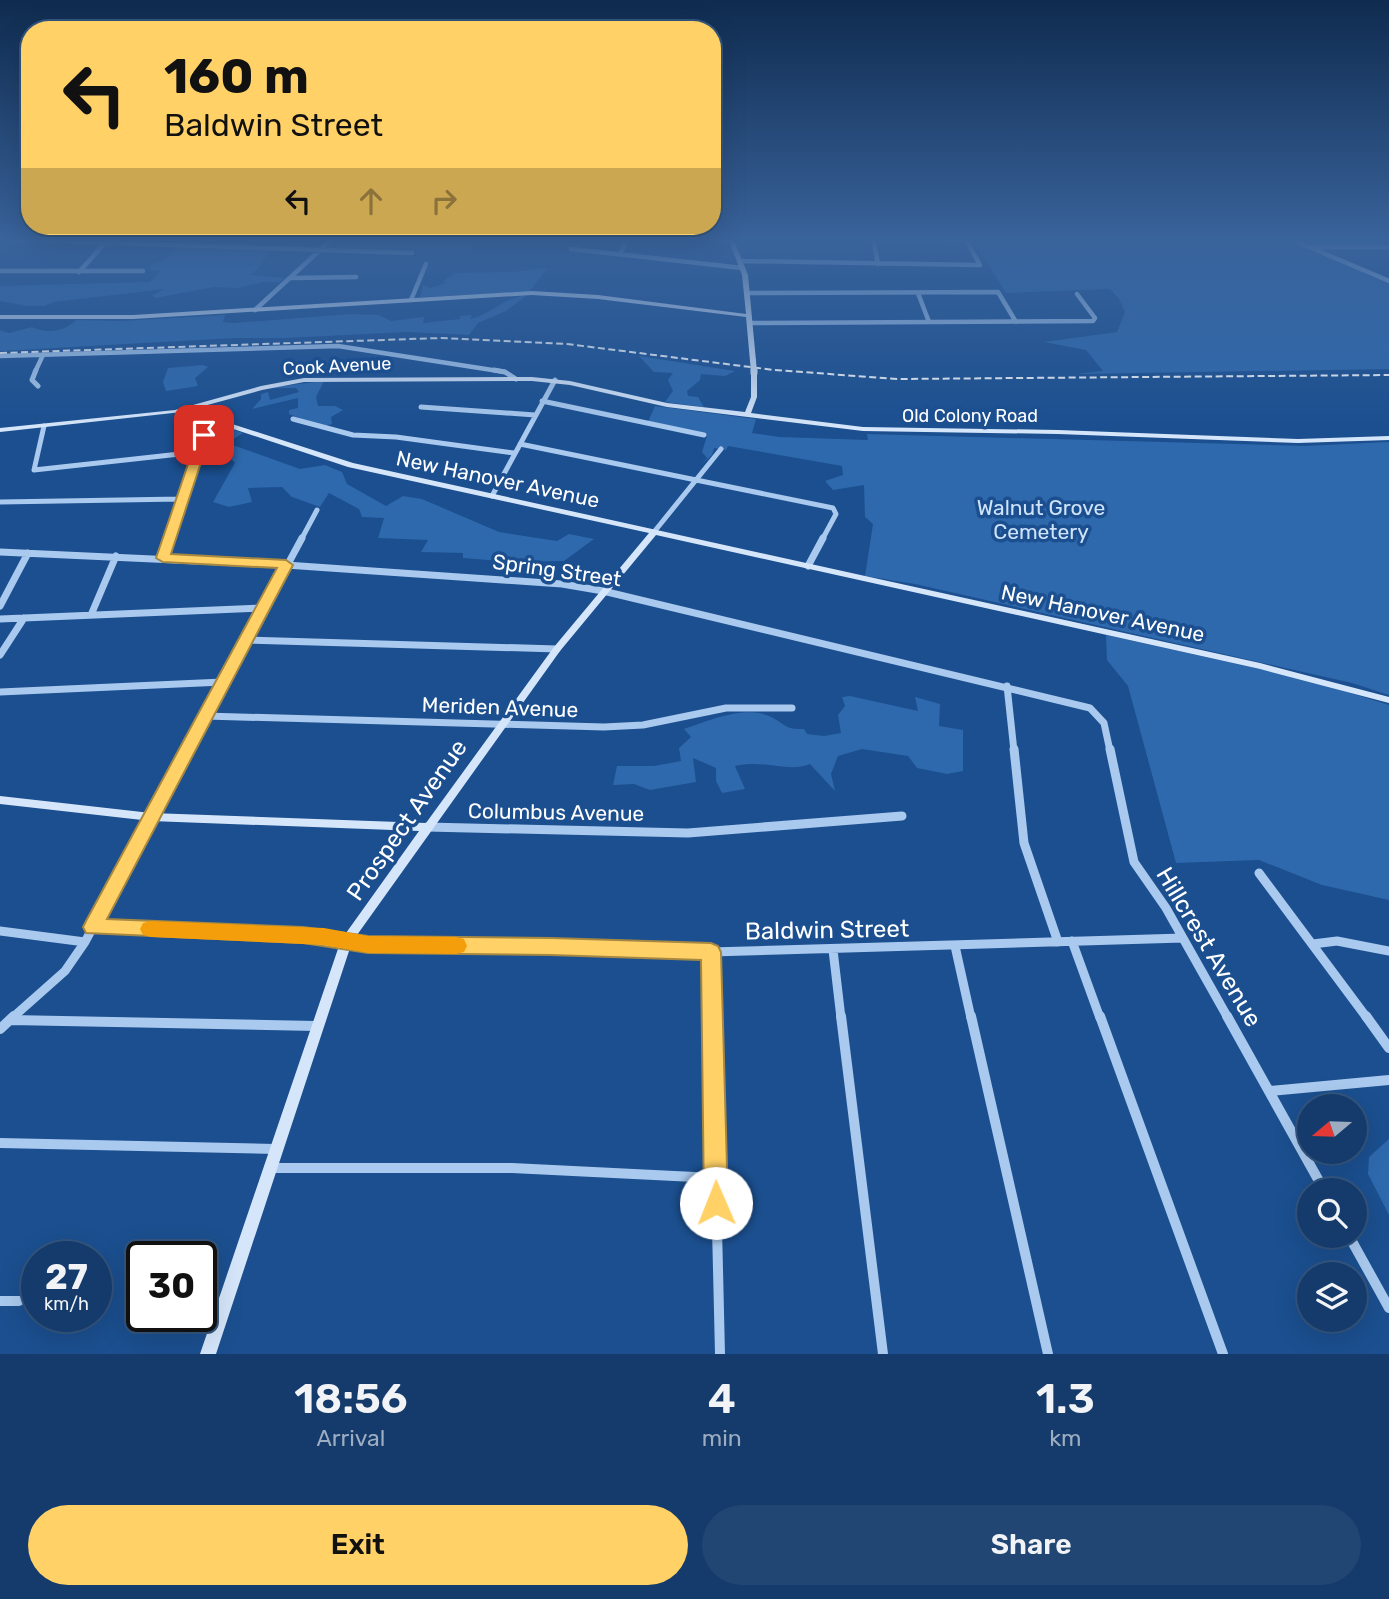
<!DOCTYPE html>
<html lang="en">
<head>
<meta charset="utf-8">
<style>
	:root { --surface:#143b6b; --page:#214673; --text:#f1f3f6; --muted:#9dadc1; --line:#33557e; --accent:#ffd166 }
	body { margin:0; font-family:Rubik,sans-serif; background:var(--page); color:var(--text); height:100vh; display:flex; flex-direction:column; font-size:26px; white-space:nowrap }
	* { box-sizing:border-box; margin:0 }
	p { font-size:23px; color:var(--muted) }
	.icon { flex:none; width:38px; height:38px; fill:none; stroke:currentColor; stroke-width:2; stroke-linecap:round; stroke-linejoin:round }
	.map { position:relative; height:1354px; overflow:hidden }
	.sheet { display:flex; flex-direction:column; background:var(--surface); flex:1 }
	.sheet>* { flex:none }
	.guide { position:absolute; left:21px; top:21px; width:700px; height:214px; border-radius:28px; box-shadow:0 7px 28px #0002,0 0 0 2px var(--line); background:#ffd166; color:#111; overflow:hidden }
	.needle { width:46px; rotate:251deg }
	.tools { position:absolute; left:1297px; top:1094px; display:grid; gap:14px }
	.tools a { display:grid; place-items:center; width:70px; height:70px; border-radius:50%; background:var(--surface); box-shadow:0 7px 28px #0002,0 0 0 2px var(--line); font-size:35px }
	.speed { position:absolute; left:21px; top:1241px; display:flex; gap:14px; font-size:35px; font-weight:700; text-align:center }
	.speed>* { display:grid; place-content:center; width:91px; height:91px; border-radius:50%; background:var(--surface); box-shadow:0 7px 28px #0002,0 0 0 2px var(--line); line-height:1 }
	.speed small { font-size:18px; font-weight:400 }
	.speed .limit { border:4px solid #111; border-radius:10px; background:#fff; color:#111 }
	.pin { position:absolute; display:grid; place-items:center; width:60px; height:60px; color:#fff; margin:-30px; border-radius:14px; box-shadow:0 4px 10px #0006 }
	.me { position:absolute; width:77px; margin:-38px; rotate:359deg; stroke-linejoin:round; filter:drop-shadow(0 0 5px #0008) }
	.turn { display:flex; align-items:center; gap:24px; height:147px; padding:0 28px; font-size:32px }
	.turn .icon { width:91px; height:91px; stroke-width:2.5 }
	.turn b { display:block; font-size:49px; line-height:60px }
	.lanes { display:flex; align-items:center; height:66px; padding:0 28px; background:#0003; justify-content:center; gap:35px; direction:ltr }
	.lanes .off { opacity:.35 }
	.eta { display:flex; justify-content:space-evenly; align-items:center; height:119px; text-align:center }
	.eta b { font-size:42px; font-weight:600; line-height:49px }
	.action { display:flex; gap:14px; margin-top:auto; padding:14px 28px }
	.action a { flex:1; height:80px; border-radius:42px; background:var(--accent); color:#111; font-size:28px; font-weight:600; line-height:80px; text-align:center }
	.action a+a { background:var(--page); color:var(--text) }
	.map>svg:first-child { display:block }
	.green { fill:#2e69ad }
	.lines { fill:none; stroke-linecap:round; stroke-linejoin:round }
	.street-far4 { stroke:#a9c9ee; stroke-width:4.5 }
	.street-far3 { stroke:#a9c9ee; stroke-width:5 }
	.street-far2 { stroke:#a9c9ee; stroke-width:7 }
	.street-far1 { stroke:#a9c9ee; stroke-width:9 }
	.street { stroke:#a9c9ee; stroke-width:10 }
	.secondary { fill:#d6e6fa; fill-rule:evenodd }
	.rail { stroke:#fff; stroke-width:2; stroke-dasharray:7 3.5; stroke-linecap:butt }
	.secondary-bridge-far1 { stroke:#d6e6fa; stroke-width:6 }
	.secondary-bridge { stroke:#d6e6fa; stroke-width:7 }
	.route { fill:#ffd166; stroke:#a68842; stroke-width:2 }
	.slow { fill:#f59e0b }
	.labels { text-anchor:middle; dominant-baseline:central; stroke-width:7; stroke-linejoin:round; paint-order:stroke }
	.far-street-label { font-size:18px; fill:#fff; stroke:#1b4f8f }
	.street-label { font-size:21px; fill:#fff; stroke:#1b4f8f }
	.park-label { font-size:21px; fill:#cfe3fa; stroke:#1b4f8f }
	.near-street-label { font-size:24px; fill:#fff; stroke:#1b4f8f }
</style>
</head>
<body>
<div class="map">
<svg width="1389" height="1354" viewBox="0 0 1389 1354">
	<rect width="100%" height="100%" fill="#1b4f8f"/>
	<path class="green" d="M337 238H480L470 250 437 252 325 248Z
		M1001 238H1281L1389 284V369L1076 374 1103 371 1086 350 1044 342 1117 332 1125 312 1119 299 1110 289 1006 293 977 246 1004 245Z
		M178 247 272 250 261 263V266L250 275 285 278 280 282H263L237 288 214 287 155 298 152 295 165 289 54 302 44 306H27L0 301V286L150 282 160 271 149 269 150 265 163 261Z
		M547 268 529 292 420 297 423 285 431 288 445 283 443 281 455 273 513 272Z
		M527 295 506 311 478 323 469 335 406 332 285 338H234L0 351V330L9 333 32 327C47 334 64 332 76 320L121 321 225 315 223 322 233 323 351 314 379 315 391 321 424 317 423 323 460 319V316L472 315 470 319C491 315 504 297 527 295Z
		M639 356 735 371 725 376 701 374 700 380 687 391 688 396 698 397 704 407 665 402 673 391 668 380 673 373 654 372Z
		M203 365 208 367 195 378 198 386 166 391 163 382 168 368Z
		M324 381 316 397 318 406H335L343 410 331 417 332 424 323 427 289 414V410L298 408V398L252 409 261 399V394L268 392 270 400 299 392 296 388H266Z
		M655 406 756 419 752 433 780 437 868 440 867 434 1304 446 1389 442V695L1352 683 915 584 865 576 873 524 865 517 864 485 833 490 825 481 843 475 842 466 728 446 726 450 714 448 712 455 702 464 707 458 702 452 707 436 697 431 648 422Z
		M225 427 243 433 227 443 300 469 325 465 342 472 347 484 386 506 403 496 422 499 499 532 557 541 569 534 594 539 564 561 513 562 463 558V553L421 552 428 540 378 538 384 518 362 517 359 509 329 493 320 507 292 497 282 487 248 488 252 502 229 507 213 502 235 463 218 444 206 445Z
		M1106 635 1305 679 1389 705V900L1322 885 1259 860 1176 863 1128 686 1107 660Z
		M850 696 918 711 915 697 940 704 939 726 963 730V771L947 774 917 768 908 756 862 749 838 756 831 774 835 791 810 764C788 773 764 759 735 766L745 789 722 793 716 781V768L693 758 696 782 650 790 634 784 613 785 617 766H654L681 761 679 748 691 737 684 729C708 721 744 705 769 716 785 723 784 730 804 729L807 734 824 736 841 733 838 715 845 706 842 697Z
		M1389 1139V1215L1368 1174 1369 1157Z"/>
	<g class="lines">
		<path class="street-far4" d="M710 238 730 240
			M873 238 878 264
			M882 238 965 240
			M1288 238 1389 281
			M0 239 412 253
			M1315 247H1389
			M571 249 743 268
			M620 254 628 238
			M741 261 980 265 965 238
			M0 271H143
			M79 272 105 243
			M291 278 356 277
			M748 293 998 292 1016 322
			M918 293 929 322
			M411 300 426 264
			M255 310 333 238
			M750 323 1093 321 1095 318 1077 294
			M0 356 338 346 505 372
			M35 372 43 355"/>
		<path class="street-far3" d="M36 370 32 380 38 386
			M494 370 505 372 516 379
			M542 401 704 435
			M421 407 535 415
			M293 419 353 435 396 437 514 453
			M44 426 34 470 198 452
			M520 444 833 508 836 514 822 540
			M492 496 555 380
			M0 502 181 499
			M654 532 721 449
			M169 540 209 418
			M301 540 317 510"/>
		<path class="street-far2" d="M0 552 286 565 562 584 603 591 1090 708 1104 723 1110 751
			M163 558 170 538
			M808 566 823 538
			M0 606 28 553
			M91 615 116 556
			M0 619 262 608
			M246 640 557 649
			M0 655 24 618
			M1007 686 1014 751
			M0 692 223 682
			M205 716 604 727 643 725 726 708H792
			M187 751 302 538"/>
		<path class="street-far1" d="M1014 749 1024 843 1058 942
			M1110 749 1134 862 1166 908 1228 1018
			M427 827 688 833 902 816
			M1259 873 1367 1018
			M93 927 303 935 368 944 551 946 711 952 1183 938
			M0 931 85 942
			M1072 941 1100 1018
			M1313 944 1337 941 1389 951
			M955 946 971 1018
			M833 950 841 1018
			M711 952 712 1018
			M12 1018 65 971 85 942 188 749"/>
		<path class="street" d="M712 1016 720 1354
			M841 1016 883 1354
			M971 1016 1048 1354
			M1100 1016 1223 1354
			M1227 1016 1324 1190
			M1366 1016 1389 1048
			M11 1020 316 1026
			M0 1029 14 1016
			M1270 1091 1389 1080
			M0 1143 275 1149
			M269 1168H512L715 1178
			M1349 1236 1389 1308
			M0 1301H19"/>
		<path class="secondary" d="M728 238H733L748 275 756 361 753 363 750 361 746 317 598 299 532 295 133 319H0V315H133L532 291 598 295 746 314 742 275Z
			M754 371 757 373V397L751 413 863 427 1058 430 1298 439 1389 436V440L1298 443 1058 434 863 431 667 407 570 385 532 381 304 382 262 390 189 410 353 463 1260 663 1389 697V703L1260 669 656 535 560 651 352 942 216 1354H200L341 940 419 831 151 821 0 804V796L151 813 426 823 554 647 649 533 348 467 182 412 0 432V428L175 410 261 386 304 378 532 377 570 381 667 403 745 412 751 397V373Z"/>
		<path class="rail" d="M0 353 441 338 567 344 774 370 898 379 1389 375"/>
		<path class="secondary-bridge-far1" d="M753 361 754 372"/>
		<path class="secondary-bridge" d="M754 370V373"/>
	</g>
	<linearGradient id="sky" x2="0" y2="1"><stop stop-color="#0f2b4f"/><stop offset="0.56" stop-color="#39639b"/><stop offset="1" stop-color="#39639b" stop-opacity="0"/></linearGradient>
	<rect width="1389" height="428" fill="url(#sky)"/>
	<path class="route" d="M204 432 210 435 171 554 286 560 293 565 107 919 303 927 368 936 551 938 711 943 718 946 721 952 728 1203 725 1212 716 1216 707 1212 704 1203 701 960 551 955 368 953 303 943 86 933 83 927 86 921 277 568 163 562 156 558 198 435Z"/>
	<path class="slow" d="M151 921 324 928 368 936 456 937 464 939 467 946 464 952 456 954 368 953 324 945 151 937 143 935 140 929 143 923Z"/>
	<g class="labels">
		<g class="far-street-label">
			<text transform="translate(337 366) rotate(-3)">Cook Avenue</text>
			<text x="970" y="416">Old Colony Road</text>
		</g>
		<g class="street-label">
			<text transform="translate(498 479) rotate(12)">New Hanover Avenue</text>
			<text transform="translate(557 570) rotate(8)">Spring Street</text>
			<text transform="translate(1103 613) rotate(12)">New Hanover Avenue</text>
			<text transform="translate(500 707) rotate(2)">Meriden Avenue</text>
			<text transform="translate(556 812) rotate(1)">Columbus Avenue</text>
		</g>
		<g class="park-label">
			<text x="1041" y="507">Walnut Grove<tspan x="1041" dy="24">Cemetery</tspan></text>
		</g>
		<g class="near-street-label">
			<text transform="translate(407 820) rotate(-55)">Prospect Avenue</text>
			<text transform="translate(827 930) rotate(-1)">Baldwin Street</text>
			<text transform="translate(1209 947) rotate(59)">Hillcrest Avenue</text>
		</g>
	</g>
</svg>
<div class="tools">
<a><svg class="needle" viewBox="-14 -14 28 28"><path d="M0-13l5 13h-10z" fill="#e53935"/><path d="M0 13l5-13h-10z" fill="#9dadc1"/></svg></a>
<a><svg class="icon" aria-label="search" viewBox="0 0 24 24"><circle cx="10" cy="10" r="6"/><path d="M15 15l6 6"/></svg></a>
<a><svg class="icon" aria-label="layers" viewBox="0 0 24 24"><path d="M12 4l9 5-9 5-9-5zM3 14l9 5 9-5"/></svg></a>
</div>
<div class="speed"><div>27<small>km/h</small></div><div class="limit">30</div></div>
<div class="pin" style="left:204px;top:435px;background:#d93025"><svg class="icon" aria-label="arrive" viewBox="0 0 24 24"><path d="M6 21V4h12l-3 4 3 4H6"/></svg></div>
<svg class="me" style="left:716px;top:1203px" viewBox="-20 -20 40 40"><circle r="19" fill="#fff"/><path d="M0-13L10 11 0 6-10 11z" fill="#ffd166"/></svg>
<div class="guide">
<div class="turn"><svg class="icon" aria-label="left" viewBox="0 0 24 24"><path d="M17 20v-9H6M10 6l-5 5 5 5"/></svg><div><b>160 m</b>Baldwin Street</div></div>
<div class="lanes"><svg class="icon" aria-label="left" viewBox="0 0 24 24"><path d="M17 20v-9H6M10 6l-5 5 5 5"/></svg><svg class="icon off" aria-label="ahead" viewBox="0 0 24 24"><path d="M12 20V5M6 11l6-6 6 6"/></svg><svg class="icon off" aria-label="right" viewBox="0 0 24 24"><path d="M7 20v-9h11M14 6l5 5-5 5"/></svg></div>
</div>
</div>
<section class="sheet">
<div class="eta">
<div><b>18:56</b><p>Arrival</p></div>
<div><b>4</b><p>min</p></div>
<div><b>1.3</b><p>km</p></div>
</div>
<div class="action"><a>Exit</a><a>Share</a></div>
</section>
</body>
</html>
